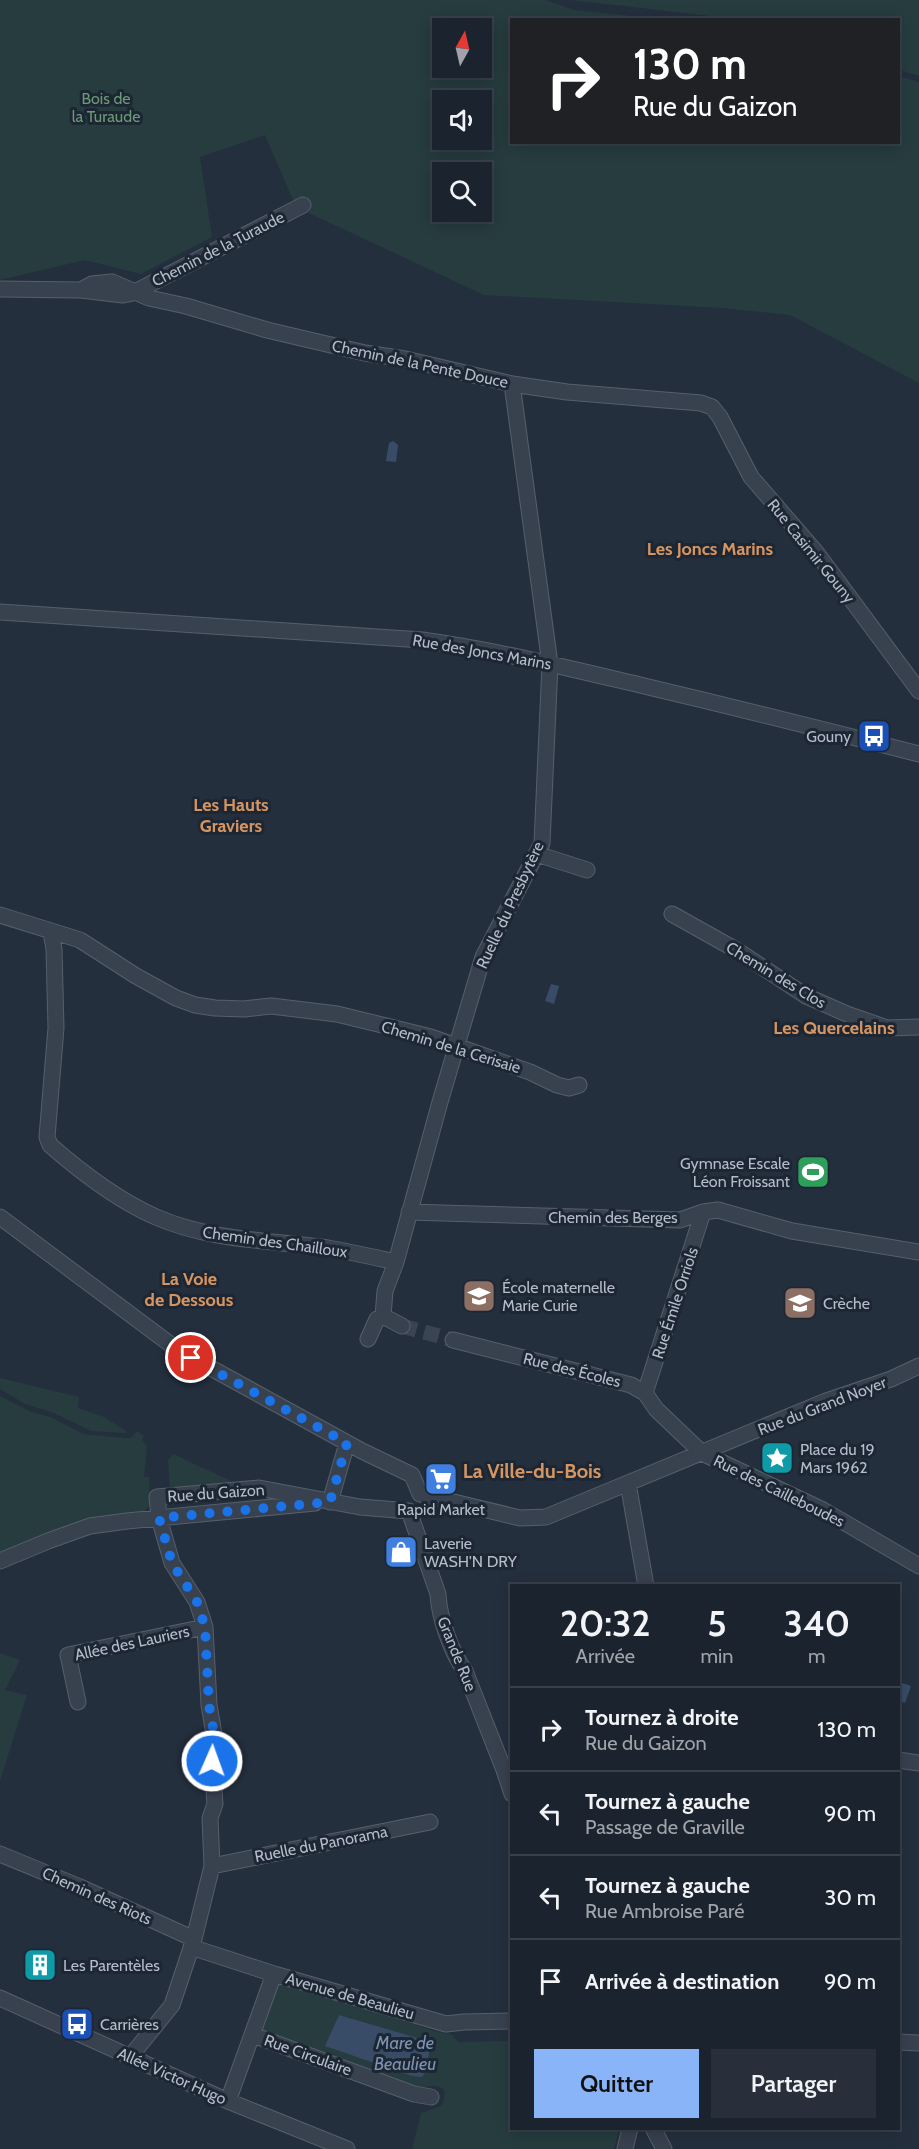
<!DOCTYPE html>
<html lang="fr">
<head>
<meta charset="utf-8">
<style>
	:root { --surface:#1b232e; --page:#282f3a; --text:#f1f3f6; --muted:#a0a4aa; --line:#39404a; --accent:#8ab4f8 }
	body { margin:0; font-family:Cabin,sans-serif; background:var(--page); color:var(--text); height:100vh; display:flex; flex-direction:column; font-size:22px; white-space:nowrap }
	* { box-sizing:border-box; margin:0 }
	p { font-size:20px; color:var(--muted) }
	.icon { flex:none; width:33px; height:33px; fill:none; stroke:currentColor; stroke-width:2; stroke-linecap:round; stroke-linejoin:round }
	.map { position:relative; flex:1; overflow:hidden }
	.panel { position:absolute; left:510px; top:1584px; width:390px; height:546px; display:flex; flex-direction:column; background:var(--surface); border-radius:0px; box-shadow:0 3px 15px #0003,0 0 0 2px var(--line) }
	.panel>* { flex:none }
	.guide { position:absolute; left:510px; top:18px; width:390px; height:126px; border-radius:0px; box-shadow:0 3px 15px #0003,0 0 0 2px var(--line); background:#202124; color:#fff; overflow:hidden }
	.needle { width:39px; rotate:8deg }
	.controls { position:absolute; left:432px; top:18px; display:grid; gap:12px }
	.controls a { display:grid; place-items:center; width:60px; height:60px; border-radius:0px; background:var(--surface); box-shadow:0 3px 15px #0003,0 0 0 2px var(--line); font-size:30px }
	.pin { position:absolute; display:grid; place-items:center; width:51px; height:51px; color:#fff; margin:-26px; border:3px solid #fff; border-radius:50%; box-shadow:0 2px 6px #0007 }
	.me { position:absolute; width:66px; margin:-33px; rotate:2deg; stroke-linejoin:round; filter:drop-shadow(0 0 4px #0008) }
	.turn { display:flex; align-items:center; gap:21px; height:126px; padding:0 24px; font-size:27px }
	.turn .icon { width:78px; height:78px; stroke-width:2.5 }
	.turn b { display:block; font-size:42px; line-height:51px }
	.eta { display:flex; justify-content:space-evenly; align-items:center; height:102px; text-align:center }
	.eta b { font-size:36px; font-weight:600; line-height:42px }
	.action { display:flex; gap:12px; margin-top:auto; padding:12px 24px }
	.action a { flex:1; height:69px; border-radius:0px; background:var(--accent); color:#111; font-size:24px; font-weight:600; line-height:69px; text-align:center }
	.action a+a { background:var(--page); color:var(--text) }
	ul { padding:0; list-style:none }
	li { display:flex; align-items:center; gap:18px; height:84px; padding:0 24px; border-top:2px solid var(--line) }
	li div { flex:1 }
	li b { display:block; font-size:22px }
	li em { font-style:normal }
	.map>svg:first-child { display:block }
	.green { fill:#263c3f; fill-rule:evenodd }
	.water { fill:#394c67 }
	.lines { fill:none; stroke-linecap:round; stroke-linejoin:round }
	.minor-tunnel { stroke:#3a4453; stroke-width:15; stroke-dasharray:15 8; stroke-linecap:butt }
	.minor-casing { stroke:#565f6c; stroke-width:17 }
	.minor { stroke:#38414e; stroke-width:15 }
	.route { stroke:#1a73e8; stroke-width:10; stroke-dasharray:0 18 }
	.labels { text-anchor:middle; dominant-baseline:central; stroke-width:6; stroke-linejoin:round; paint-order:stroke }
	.park-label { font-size:16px; fill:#6b9a76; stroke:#1d2633 }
	.street-label { font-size:16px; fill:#b4bcc9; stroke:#1d2633 }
	.poi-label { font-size:16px; fill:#b4bcc9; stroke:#1d2633; text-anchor:start }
	.neighbourhood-label { font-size:18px; font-weight:bold; fill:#d59563; stroke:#1d2633 }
	.water-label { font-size:18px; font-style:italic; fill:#7c92b1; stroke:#1d2633 }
	.quarter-label { font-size:20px; font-weight:bold; fill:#d59563; stroke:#1d2633 }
</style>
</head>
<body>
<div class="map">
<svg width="919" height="2149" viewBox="0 0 919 2149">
	<rect width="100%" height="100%" fill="#242f3e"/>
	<path class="green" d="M0 0H546L574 10 661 19 512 20V142H898L899 76 919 82V383L790 315 722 308 484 295 296 207 265 135 200 157 212 237 141 274 85 260 0 280ZM442 28H482V68H442ZM442 100H482V140H442ZM442 172H482V212H442Z
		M571 0H919V76L899 70 898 20 736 19Z
		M0 1378 79 1397 78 1408 104 1417 126 1431V1433L91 1431 54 1413 25 1404 0 1389Z
		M0 1396 31 1412 51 1417 83 1434 125 1438H131L137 1431 144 1436 142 1439 147 1447 144 1477H149L150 1504 143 1513 0 1555Z
		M173 1454 231 1481 230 1487 170 1492 168 1460Z
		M0 1653 20 1660 5 1690 27 1695 0 1781Z
		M281 1982 340 1999 437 2032 451 2034 458 2042 511 2041 512 2128 619 2129 614 2149H412L421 2113 441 2106C454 2081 429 2085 415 2089L265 2033 262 2026 277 1985ZM339 2015 428 2041 431 2044 333 2030Z"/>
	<path class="water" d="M393 441 398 445 396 462 386 461 389 443Z
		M551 984 559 986 554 1004 545 1001Z
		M902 1683 911 1686 905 1703 899 1701Z
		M339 2015 428 2041 431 2044 425 2073 422 2077 412 2076 325 2046Z"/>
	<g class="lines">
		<path class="minor-tunnel" d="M402 1326 453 1340"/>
		<g class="minor-casing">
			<path id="minor" d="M0 289 81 290 123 295 133 293 303 205
				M81 290 92 284 112 282 149 298 186 306 267 330 365 353 405 359 512 384 567 392 701 403 712 407 720 417 751 477 816 552 919 691
				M0 612 422 640C495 650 568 668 640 685 733 707 826 730 919 754
				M537 854 587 870
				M672 914 738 951 806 996 847 1014 887 1028 919 1027
				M0 915 80 940 136 976 176 998 195 1005 215 1008 244 1009 271 1006 337 1014 431 1037 530 1072 557 1085 569 1088 579 1085
				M51 932 54 949 56 1028 47 1137 50 1145C82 1173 117 1200 156 1217 211 1241 270 1240 328 1248 351 1252 373 1257 396 1262
				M409 1212 680 1220 703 1212 718 1210 792 1231 919 1252
				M0 1217 178 1350 362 1451 412 1475 420 1494
				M383 1316 402 1326
				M368 1339 377 1319 383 1316 385 1291 396 1262 440 1102 483 957 542 843 550 664 512 384
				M453 1340 631 1385 645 1393 656 1409 702 1453 823 1510 919 1566
				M645 1393 703 1212
				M628 1483 646 1586
				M420 1494 520 1518 546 1517 826 1401 891 1379 919 1366
				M330 1502 347 1443
				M409 1511 438 1594C439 1617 451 1652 465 1671L504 1770 512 1794
				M0 1561 48 1541 90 1526 127 1521 315 1503
				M78 1702 68 1655 205 1627
				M898 1760 919 1763
				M0 1854 80 1887 194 1939
				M212 1866 430 1822
				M191 1947 274 1974 446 2024 464 2022 512 2021
				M0 1998 228 2101 347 2149
				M253 2035 414 2094 431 2097
				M898 2042 919 2043
				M130 2057 172 2005 194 1939 212 1866 210 1818 215 1804 212 1761 214 1734 209 1705 205 1627 197 1602 172 1563 159 1518 157 1497 259 1488 360 1507 409 1511
				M228 2101 274 1974
				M653 2128 664 2149
				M625 2149 630 2128"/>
		</g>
		<use href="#minor" class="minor"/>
	</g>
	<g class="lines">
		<path class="route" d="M191 1358 347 1443 330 1502 159 1518 172 1563 197 1602 205 1627 209 1705 214 1734 212 1761"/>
	</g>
	<defs>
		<g id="bus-square" transform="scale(1.725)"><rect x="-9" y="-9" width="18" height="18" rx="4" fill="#1a4fb4" stroke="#1d2633"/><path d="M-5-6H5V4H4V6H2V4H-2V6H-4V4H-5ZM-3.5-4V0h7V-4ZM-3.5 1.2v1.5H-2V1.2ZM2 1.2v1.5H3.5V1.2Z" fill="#fff"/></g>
		<g id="stadium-square" transform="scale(1.725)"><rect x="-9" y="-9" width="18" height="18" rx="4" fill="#2e9e5b" stroke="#1d2633"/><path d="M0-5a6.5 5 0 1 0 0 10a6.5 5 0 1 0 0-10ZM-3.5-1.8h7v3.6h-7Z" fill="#fff"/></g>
		<g id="school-square" transform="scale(1.725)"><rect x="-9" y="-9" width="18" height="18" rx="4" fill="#8d6e63" stroke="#1d2633"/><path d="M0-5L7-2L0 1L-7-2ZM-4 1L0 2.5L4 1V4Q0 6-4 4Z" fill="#fff"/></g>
		<g id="sight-square" transform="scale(1.725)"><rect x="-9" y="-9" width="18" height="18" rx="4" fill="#0f9aa8" stroke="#1d2633"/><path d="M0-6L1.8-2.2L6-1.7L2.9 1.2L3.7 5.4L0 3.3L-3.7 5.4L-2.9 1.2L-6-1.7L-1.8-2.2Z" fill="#fff"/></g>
		<g id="supermarket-square" transform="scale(1.725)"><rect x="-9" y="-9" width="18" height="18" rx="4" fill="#3f7fe0" stroke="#1d2633"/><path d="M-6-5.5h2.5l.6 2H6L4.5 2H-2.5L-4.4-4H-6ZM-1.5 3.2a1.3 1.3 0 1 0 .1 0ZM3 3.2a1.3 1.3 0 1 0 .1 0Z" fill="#fff"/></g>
		<g id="shop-square" transform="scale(1.725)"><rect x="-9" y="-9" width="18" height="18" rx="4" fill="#3f7fe0" stroke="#1d2633"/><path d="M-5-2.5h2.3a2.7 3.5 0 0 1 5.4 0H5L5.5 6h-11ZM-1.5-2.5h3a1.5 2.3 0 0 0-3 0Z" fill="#fff"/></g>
		<g id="building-square" transform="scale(1.725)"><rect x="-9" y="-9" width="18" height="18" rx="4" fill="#0f9aa8" stroke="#1d2633"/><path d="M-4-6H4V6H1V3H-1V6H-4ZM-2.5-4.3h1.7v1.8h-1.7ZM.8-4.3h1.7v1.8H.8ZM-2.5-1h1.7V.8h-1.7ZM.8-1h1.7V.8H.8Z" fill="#fff"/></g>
	</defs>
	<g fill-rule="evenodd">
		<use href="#bus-square" x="874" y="736"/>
		<use href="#stadium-square" x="813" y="1172"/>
		<use href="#school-square" x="479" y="1296"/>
		<use href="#school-square" x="800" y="1303"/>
		<use href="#sight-square" x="777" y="1458"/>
		<use href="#supermarket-square" x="441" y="1479"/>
		<use href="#shop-square" x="401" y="1552"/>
		<use href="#building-square" x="40" y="1965"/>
		<use href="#bus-square" x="77" y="2024"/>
	</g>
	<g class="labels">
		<g class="park-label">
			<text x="106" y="98">Bois de<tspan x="106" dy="18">la Turaude</tspan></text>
		</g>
		<g class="street-label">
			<text transform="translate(218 249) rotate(-27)">Chemin de la Turaude</text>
			<text transform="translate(420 364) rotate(12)">Chemin de la Pente Douce</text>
			<text transform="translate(811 551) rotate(51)">Rue Casimir Gouny</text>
			<text transform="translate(482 652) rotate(10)">Rue des Joncs Marins</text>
			<text transform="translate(510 905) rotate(-65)">Ruelle du Presbytère</text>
			<text transform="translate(776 975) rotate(31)">Chemin des Clos</text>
			<text transform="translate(451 1047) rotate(17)">Chemin de la Cerisaie</text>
			<text x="613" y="1217">Chemin des Berges</text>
			<text transform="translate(275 1242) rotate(8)">Chemin des Chailloux</text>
			<text transform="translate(675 1303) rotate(-72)">Rue Émile Orriols</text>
			<text transform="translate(572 1370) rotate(14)">Rue des Écoles</text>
			<text transform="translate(822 1406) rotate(-21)">Rue du Grand Noyer</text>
			<text transform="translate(779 1491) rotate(26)">Rue des Cailleboudes</text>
			<text transform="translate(216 1493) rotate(-4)">Rue du Gaizon</text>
			<text transform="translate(132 1643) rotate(-12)">Allée des Lauriers</text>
			<text transform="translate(457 1654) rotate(68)">Grande Rue</text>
			<text transform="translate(321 1844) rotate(-11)">Ruelle du Panorama</text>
			<text transform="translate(97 1896) rotate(24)">Chemin des Riots</text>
			<text transform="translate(350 1996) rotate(16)">Avenue de Beaulieu</text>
			<text transform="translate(308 2055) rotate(20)">Rue Circulaire</text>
			<text transform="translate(172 2076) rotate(24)">Allée Victor Hugo</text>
		</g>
		<g class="poi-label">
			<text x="851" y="736" text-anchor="end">Gouny</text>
			<text x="790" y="1163" text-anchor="end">Gymnase Escale<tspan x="790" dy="18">Léon Froissant</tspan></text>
			<text x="502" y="1287">École maternelle<tspan x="502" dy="18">Marie Curie</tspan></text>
			<text x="823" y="1303">Crèche</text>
			<text x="800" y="1449">Place du 19<tspan x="800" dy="18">Mars 1962</tspan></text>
			<text x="441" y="1509" text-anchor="middle">Rapid Market</text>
			<text x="424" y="1543">Laverie<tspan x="424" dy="18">WASH'N DRY</tspan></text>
			<text x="63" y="1965">Les Parentèles</text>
			<text x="100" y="2024">Carrières</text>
		</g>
		<g class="neighbourhood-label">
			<text x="710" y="549">Les Joncs Marins</text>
			<text x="231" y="805">Les Hauts<tspan x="231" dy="21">Graviers</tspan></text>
			<text x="834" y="1028">Les Quercelains</text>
			<text x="189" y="1279">La Voie<tspan x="189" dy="21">de Dessous</tspan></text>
		</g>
		<g class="water-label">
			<text x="405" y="2043">Mare de<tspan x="405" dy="21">Beaulieu</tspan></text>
		</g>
		<g class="quarter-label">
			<text x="532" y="1471">La Ville-du-Bois</text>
		</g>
	</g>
</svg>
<div class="controls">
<a><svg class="needle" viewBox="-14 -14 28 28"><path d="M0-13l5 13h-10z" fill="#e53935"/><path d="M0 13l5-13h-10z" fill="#a0a4aa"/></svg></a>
<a><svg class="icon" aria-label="sound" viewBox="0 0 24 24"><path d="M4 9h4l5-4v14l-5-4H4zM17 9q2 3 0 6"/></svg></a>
<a><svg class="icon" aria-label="search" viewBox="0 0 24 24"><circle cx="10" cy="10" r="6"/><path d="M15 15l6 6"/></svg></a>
</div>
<div class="pin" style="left:191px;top:1358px;background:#d93025"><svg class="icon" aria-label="arrive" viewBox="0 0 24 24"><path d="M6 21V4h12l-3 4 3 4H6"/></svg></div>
<svg class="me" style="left:212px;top:1761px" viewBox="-20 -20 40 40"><circle r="17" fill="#1a73e8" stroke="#fff" stroke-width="3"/><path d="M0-11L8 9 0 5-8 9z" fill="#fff"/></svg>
<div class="guide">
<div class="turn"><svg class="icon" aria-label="right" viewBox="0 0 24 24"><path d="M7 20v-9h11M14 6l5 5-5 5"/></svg><div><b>130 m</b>Rue du Gaizon</div></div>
</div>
<section class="panel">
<div class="eta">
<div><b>20:32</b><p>Arrivée</p></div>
<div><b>5</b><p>min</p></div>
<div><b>340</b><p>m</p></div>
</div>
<ul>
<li><svg class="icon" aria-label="right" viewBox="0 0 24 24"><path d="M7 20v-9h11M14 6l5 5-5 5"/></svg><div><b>Tournez à droite</b><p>Rue du Gaizon</p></div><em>130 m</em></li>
<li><svg class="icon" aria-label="left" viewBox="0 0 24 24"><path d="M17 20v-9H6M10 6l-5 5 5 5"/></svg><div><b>Tournez à gauche</b><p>Passage de Graville</p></div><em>90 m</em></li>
<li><svg class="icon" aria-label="left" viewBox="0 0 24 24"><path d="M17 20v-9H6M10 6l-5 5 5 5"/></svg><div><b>Tournez à gauche</b><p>Rue Ambroise Paré</p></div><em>30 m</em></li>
<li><svg class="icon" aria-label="arrive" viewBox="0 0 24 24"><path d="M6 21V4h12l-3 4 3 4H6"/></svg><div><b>Arrivée à destination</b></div><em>90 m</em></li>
</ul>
<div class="action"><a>Quitter</a><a>Partager</a></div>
</section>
</div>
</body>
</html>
